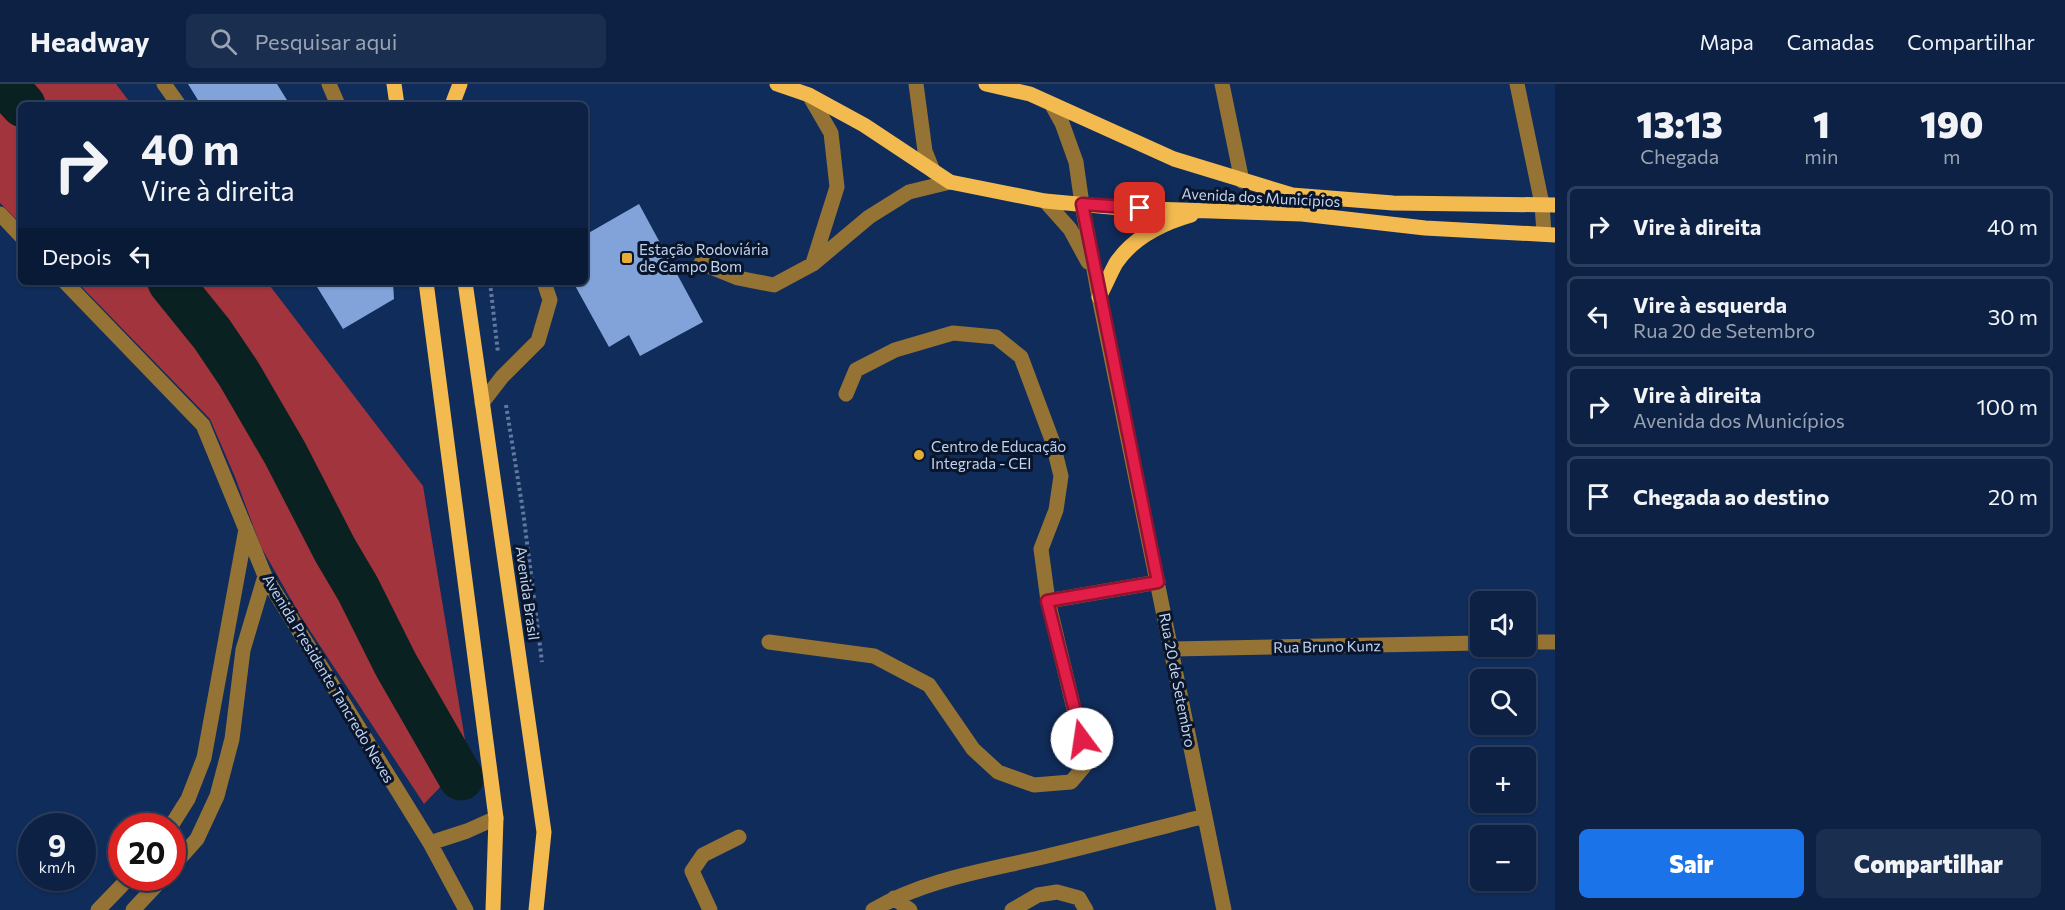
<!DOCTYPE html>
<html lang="pt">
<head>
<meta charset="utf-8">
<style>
	:root { --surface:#0c2144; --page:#1a2e4f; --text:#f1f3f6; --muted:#9aa3b2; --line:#2c3e5d; --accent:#1a73e8 }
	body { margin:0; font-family:Commissioner,sans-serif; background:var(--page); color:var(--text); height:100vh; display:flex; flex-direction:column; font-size:22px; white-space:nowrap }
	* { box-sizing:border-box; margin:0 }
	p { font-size:20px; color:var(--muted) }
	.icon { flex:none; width:33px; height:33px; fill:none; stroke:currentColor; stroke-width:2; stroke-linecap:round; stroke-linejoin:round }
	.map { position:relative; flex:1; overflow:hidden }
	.drawer { display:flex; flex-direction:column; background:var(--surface); width:510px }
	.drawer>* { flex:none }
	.guide { position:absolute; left:18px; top:18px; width:570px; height:183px; border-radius:9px; box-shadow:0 2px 4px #0004,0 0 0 2px var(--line); background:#0c2144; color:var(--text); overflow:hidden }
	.tools { position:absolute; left:1470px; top:507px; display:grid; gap:12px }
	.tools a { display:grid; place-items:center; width:66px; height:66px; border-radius:9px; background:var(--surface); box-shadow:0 2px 4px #0004,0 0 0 2px var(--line); font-size:30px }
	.speed { position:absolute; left:18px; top:729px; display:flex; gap:12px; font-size:30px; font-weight:700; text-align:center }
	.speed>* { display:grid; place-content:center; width:78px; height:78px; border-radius:50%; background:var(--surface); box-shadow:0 2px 4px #0004,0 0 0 2px var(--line); line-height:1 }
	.speed small { font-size:15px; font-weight:400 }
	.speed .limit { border:9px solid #d22; background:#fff; color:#111 }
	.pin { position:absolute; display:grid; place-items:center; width:51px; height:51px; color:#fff; margin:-26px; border-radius:12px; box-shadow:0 3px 9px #0006 }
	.me { position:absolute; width:66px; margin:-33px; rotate:346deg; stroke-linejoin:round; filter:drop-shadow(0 0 4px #0008) }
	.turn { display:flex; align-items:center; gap:21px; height:126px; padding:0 24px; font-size:27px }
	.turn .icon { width:78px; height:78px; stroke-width:2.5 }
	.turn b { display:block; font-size:42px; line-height:51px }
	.then { display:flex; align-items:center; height:57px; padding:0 24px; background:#0003; gap:12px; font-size:22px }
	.eta { display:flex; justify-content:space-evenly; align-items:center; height:102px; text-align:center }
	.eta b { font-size:36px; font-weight:800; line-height:42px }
	.button { display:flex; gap:12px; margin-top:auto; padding:12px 24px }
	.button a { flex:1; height:69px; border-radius:9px; background:var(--accent); color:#fff; font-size:24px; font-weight:800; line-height:69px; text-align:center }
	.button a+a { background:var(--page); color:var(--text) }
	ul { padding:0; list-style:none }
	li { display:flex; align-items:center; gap:18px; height:81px; margin:0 12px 9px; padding:0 12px; border:3px solid var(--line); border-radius:9px }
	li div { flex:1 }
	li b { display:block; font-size:22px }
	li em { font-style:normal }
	header { display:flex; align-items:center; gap:36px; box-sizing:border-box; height:84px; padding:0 30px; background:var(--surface); border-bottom:2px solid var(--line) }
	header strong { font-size:28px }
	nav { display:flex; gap:33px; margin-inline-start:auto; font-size:21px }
	.search { width:420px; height:54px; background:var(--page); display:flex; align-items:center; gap:15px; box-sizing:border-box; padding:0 21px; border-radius:9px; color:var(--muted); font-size:22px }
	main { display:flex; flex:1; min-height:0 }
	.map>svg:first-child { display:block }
	.forest { fill:#a1343c }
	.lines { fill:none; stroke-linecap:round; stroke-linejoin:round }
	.river { stroke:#0a2122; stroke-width:45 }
	.building { fill:#81a3da }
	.path { stroke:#61789f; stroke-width:4; stroke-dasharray:3 3; stroke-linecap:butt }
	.minor { stroke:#957334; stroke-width:15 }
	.major { stroke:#f3ba4f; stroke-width:15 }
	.route-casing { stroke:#92132f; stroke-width:15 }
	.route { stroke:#e11d48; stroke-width:10 }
	.poi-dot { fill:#e7ac36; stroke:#09152a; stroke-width:2 }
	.labels { text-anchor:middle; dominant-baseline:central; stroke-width:6; stroke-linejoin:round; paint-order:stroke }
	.street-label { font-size:15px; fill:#c1d3f0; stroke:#09152a }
	.poi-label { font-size:15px; fill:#c1d3f0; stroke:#09152a; text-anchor:start }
</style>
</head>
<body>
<header>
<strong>Headway</strong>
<div class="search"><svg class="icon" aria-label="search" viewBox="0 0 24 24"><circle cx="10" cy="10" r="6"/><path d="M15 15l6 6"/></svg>Pesquisar aqui</div>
<nav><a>Mapa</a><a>Camadas</a><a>Compartilhar</a></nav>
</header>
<main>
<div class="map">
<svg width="1555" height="826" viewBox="0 0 1555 826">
	<rect width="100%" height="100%" fill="#102c5a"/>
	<path class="forest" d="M0 0H116L132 21H21V140L0 119Z
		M77 198H267L423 402 468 674 424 720 301 533 261 463 235 393 210 335Z"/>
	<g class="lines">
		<path class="river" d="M4 0 23 21
			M170 198 212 250 239 290 285 369 335 466 358 505 396 581 461 694"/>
	</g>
	<path class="building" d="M188 0H277L290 21H201Z
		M639 120 703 238 640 272 629 251 609 263 573 198H585V151Z
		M314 198H393L394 215 343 245Z"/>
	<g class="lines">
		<path class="path" d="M490 198 498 269
			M506 321 523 427 542 578"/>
		<path class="minor" d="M164 0 179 21
			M329 0 338 21
			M916 0 925 67 933 87
			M1222 0 1242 97
			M1517 0 1542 120 1544 150
			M809 11 831 49 837 103 813 179
			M1052 21 1062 39 1076 78 1082 120 1099 213 1224 826
			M1045 117 1070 145 1088 178
			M0 130 21 152
			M701 179 738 194 774 201 813 180 869 133 909 108 950 98
			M65 198 203 341 265 492 430 759 466 826
			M482 319 502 293 538 257 550 216 544 198
			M1048 517 1158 498
			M769 558 874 572 929 601 973 665 998 688 1034 701 1071 698 1087 679 1048 517 1041 465 1056 426 1061 392 1052 356 1021 273 996 253 953 249 895 266 856 286 846 310
			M1526 558H1555
			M1173 565 1480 559
			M171 742 188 715 204 674 246 445
			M430 759 467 747 496 734
			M172 783 197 755 217 712 232 655 243 566 265 492
			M894 814 910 826
			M98 826 129 794
			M133 826 163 794
			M710 826 692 787 703 771 739 753
			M873 826C924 796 983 787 1039 774 1095 761 1150 746 1205 732
			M1012 826 1038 811 1057 808 1079 814 1086 826"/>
		<path class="major" d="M394 0 397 21
			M777 0 809 11 864 41 950 98 1045 117 1121 124 1302 130 1425 144 1555 151
			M986 0 1030 10 1174 75 1292 111 1393 119 1555 121
			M452 21 460 0
			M426 198 496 734 493 826
			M465 198 544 748 536 826
			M1099 213C1105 202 1110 190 1116 179 1133 154 1163 139 1191 131"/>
	</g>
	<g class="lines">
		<g class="route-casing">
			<path id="route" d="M1082 655 1047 517 1158 498 1082 120 1140 124"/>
		</g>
		<use href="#route" class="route"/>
	</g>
	<g class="poi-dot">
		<rect x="621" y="168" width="12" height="12" rx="3"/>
		<circle cx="919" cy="371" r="6"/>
	</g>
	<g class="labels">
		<g class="street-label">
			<text transform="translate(1261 113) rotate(3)">Avenida dos Municípios</text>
			<text transform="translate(528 509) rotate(82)">Avenida Brasil</text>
			<text transform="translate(1327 562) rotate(-1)">Rua Bruno Kunz</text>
			<text transform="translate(329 594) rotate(59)">Avenida Presidente Tancredo Neves</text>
			<text transform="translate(1178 596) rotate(79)">Rua 20 de Setembro</text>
		</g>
		<g class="poi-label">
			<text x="639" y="165">Estação Rodoviária<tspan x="639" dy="17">de Campo Bom</tspan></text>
			<text x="931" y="362">Centro de Educação<tspan x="931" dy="17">Integrada - CEI</tspan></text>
		</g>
	</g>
</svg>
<div class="tools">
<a><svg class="icon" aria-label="sound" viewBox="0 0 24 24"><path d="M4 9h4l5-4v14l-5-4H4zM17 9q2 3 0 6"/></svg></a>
<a><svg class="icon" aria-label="search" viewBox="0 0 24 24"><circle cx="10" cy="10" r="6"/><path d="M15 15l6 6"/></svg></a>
<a>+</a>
<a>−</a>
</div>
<div class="speed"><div>9<small>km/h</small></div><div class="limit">20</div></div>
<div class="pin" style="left:1140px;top:124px;background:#d93025"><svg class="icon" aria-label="arrive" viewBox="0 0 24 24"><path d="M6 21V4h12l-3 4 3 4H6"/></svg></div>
<svg class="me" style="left:1082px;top:655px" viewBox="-20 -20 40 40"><circle r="19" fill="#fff"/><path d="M0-13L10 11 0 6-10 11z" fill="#e11d48"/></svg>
<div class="guide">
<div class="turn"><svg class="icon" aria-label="right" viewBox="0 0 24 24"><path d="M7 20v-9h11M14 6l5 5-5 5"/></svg><div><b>40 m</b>Vire à direita</div></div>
<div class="then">Depois<svg class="icon" aria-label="left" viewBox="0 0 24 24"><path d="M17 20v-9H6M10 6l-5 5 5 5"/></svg></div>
</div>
</div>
<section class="drawer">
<div class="eta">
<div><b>13:13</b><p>Chegada</p></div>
<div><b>1</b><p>min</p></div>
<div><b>190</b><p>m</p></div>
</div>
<ul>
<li><svg class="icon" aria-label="right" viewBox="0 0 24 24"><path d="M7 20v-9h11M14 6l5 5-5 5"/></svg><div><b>Vire à direita</b></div><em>40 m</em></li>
<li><svg class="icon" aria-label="left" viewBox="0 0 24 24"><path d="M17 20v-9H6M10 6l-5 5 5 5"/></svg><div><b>Vire à esquerda</b><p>Rua 20 de Setembro</p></div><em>30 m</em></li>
<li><svg class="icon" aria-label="right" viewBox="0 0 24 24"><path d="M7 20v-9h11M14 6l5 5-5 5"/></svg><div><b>Vire à direita</b><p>Avenida dos Municípios</p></div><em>100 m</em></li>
<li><svg class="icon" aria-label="arrive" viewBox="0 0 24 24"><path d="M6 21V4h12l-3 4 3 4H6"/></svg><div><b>Chegada ao destino</b></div><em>20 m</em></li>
</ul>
<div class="button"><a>Sair</a><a>Compartilhar</a></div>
</section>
</main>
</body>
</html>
